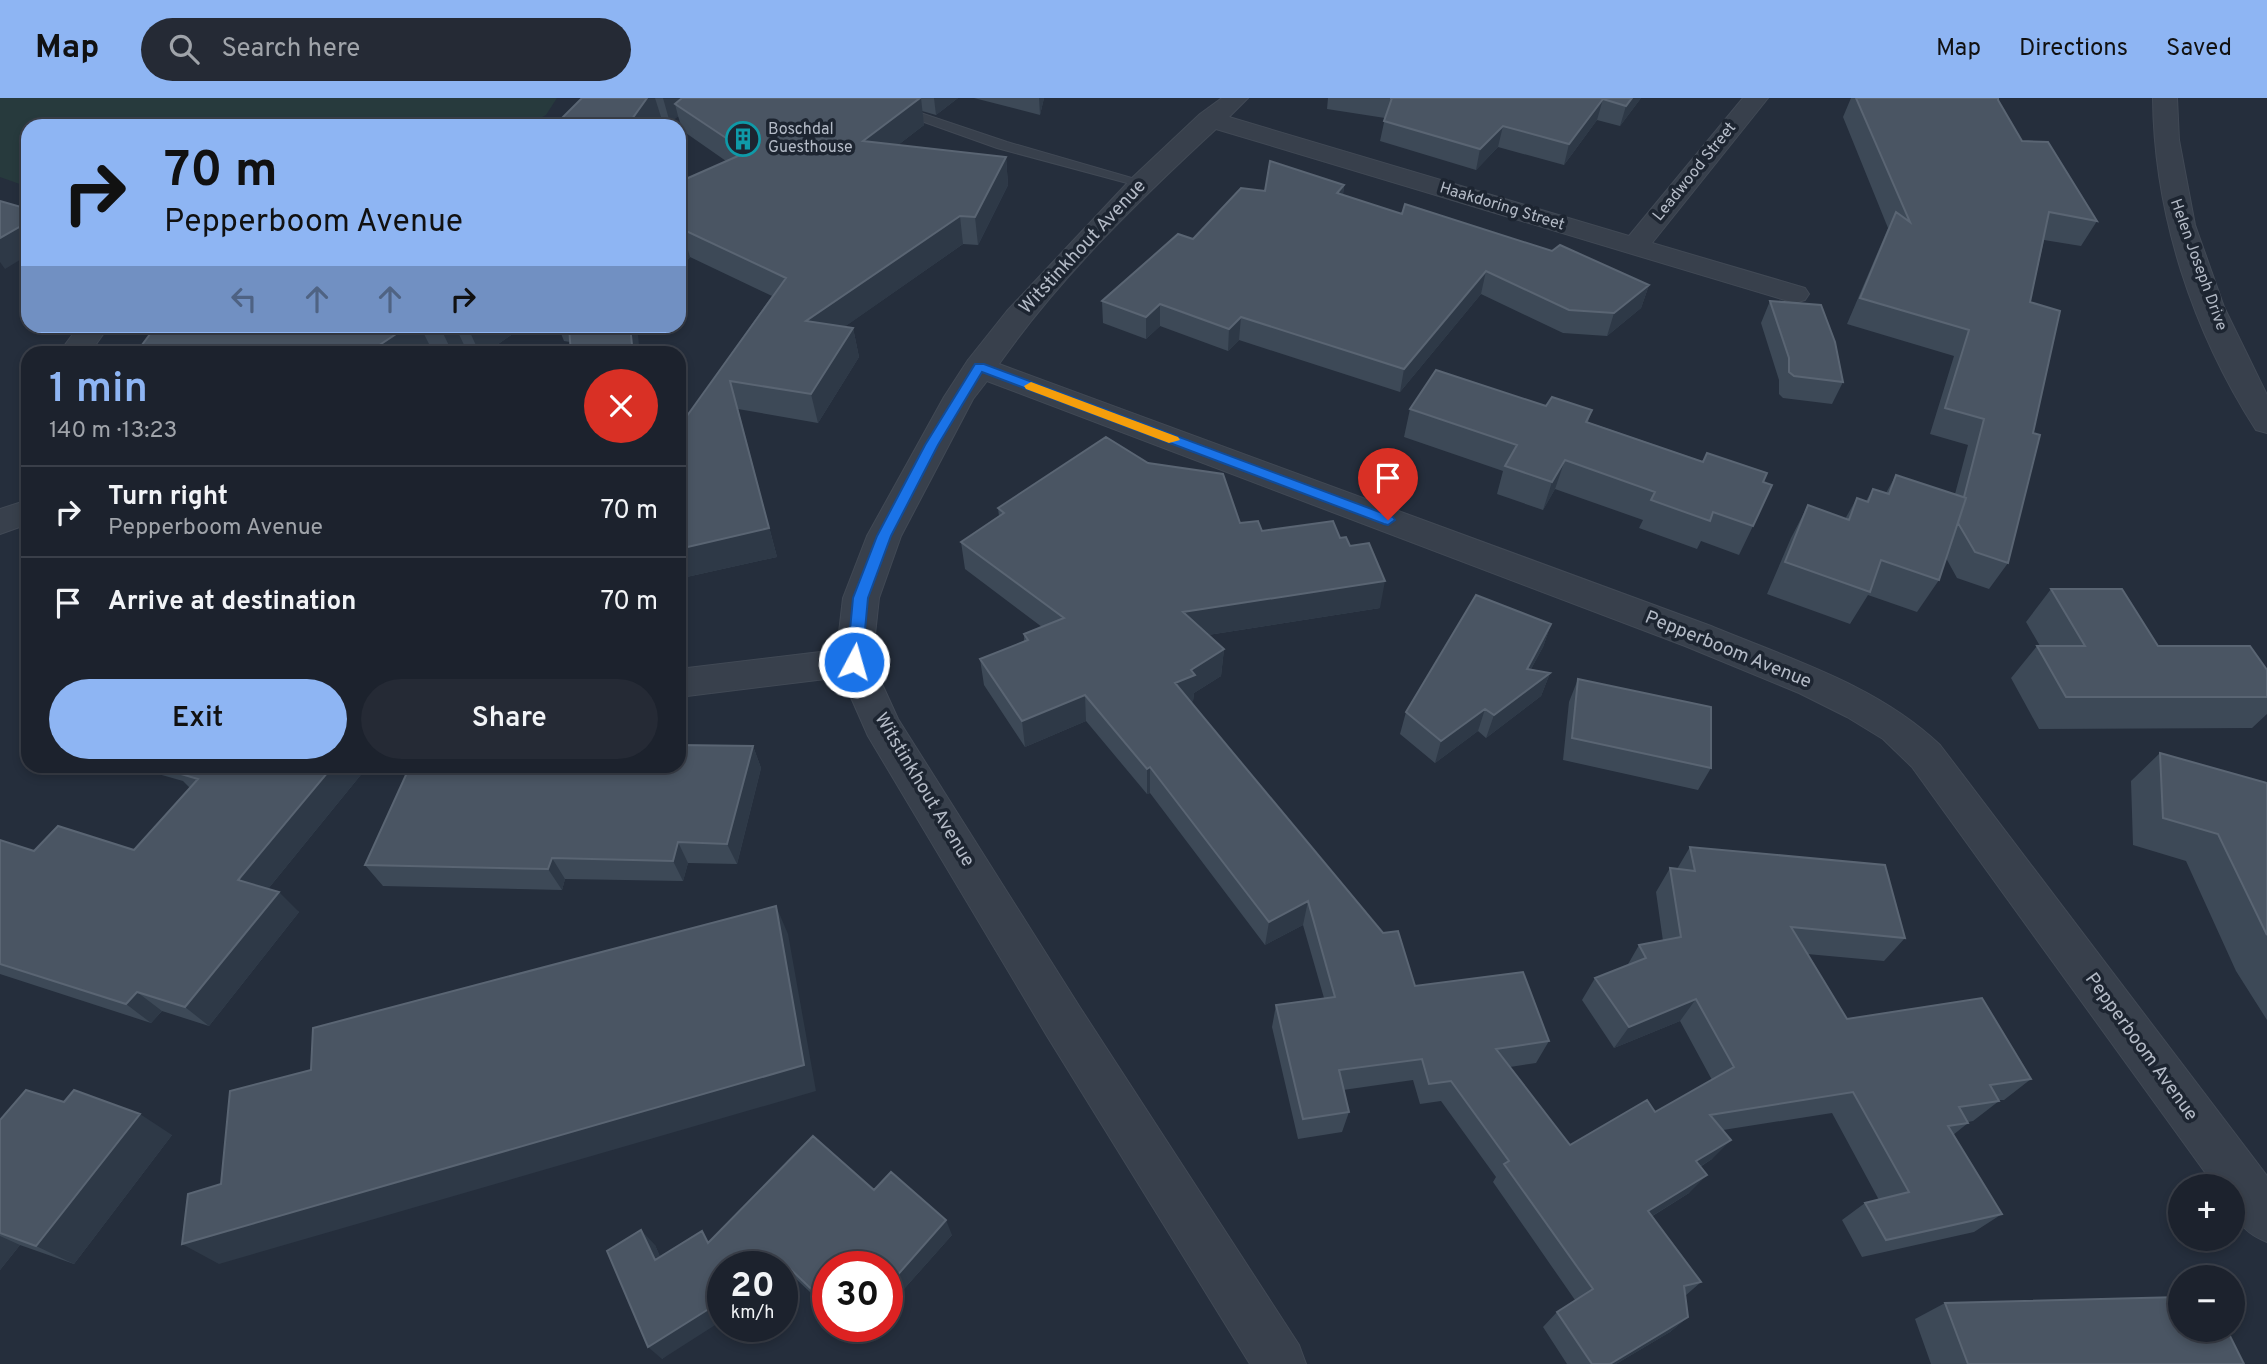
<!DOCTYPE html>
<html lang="en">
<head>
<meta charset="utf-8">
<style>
	:root { --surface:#1c222d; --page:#252a35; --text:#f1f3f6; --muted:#a0a4aa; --line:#3a3f49; --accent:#8eb5f3 }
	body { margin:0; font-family:Overpass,sans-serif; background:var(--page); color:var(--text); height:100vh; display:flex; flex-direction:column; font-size:26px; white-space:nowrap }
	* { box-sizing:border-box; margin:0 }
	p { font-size:23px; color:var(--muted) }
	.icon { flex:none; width:38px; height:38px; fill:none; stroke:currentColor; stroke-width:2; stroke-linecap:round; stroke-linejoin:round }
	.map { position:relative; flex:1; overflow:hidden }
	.sheet { position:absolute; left:21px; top:248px; width:665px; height:427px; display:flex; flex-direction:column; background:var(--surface); border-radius:21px; box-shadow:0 4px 10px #0003,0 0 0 2px var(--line) }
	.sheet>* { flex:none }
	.banner { position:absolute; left:21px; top:21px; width:665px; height:214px; border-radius:21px; box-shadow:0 4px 10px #0003,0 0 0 2px var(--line); background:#8eb5f3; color:#111; overflow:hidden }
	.buttons { position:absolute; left:2168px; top:1076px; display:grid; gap:14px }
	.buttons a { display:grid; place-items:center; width:77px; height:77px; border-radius:50%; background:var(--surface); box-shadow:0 4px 10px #0003,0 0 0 2px var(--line); font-size:35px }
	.speed { position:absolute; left:707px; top:1153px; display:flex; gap:14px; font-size:35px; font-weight:700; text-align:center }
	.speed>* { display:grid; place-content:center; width:91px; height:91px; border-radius:50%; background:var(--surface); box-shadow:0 4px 10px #0003,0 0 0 2px var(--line); line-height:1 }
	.speed small { font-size:18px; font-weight:400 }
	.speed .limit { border:10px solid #d22; background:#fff; color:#111 }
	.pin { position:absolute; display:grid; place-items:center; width:60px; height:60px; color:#fff; margin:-72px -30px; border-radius:50% 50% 50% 0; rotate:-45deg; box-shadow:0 0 7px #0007 }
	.pin .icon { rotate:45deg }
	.me { position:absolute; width:77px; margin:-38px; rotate:6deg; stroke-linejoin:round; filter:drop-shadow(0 0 5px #0008) }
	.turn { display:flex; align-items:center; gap:24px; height:147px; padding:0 28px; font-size:32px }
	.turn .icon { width:91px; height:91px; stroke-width:2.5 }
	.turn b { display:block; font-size:49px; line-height:60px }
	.lanes { display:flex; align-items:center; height:66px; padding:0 28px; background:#0003; justify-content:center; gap:35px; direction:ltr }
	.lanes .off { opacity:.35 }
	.round { display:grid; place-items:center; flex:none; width:74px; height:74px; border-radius:37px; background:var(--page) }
	.overview { display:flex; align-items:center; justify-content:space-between; height:119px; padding:0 28px }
	h1 { font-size:42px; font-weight:600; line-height:52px; color:var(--accent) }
	.cta { display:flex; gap:14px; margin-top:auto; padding:14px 28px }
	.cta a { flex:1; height:80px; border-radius:42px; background:var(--accent); color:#111; font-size:28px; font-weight:600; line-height:80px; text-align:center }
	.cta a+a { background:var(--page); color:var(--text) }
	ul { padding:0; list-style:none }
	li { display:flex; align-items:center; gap:21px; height:91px; padding:0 28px; border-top:2px solid var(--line) }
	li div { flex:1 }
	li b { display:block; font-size:26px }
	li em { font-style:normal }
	header { display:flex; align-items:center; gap:42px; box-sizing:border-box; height:98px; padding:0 35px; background:var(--accent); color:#111 }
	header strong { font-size:33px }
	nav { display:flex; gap:38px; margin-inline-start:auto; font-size:24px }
	.search { width:490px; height:63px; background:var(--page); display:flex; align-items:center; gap:18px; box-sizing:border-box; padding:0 24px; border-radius:38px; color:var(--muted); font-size:26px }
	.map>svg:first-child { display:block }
	.green { fill:#273a3d }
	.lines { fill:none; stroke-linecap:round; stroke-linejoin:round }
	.service-casing { stroke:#414955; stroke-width:2 }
	.minor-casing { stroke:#414955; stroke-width:2 }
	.tertiary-casing { stroke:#414955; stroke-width:2 }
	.service { fill:#38404c; fill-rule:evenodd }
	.minor { fill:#38404c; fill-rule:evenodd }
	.tertiary { fill:#38404c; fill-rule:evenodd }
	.wall { fill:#3d4957 }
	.shaded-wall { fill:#2e3947 }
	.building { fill:#4a5563; stroke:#5a6573; stroke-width:2 }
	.route { fill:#1a73e8; stroke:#114b97; stroke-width:2 }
	.slow { fill:#f59e0b }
	.labels { text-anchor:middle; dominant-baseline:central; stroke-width:7; stroke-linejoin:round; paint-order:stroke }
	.far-poi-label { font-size:16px; fill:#b4bbc7; stroke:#1d2531; text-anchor:start }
	.far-street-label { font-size:16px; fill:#b4bbc7; stroke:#1d2531 }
	.street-label { font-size:19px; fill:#b4bbc7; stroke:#1d2531 }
</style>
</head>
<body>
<header>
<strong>Map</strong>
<div class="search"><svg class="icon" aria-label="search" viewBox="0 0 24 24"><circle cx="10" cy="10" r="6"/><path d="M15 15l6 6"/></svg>Search here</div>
<nav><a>Map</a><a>Directions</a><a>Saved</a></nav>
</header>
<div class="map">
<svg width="2267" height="1266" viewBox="0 0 2267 1266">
	<rect width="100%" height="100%" fill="#252e3c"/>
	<path class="green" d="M0 0H557L546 17 525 28H28V89L0 79Z"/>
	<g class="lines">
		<g class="service-casing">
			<path id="service" d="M857 0H876L1007 44 1149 85 1142 89 997 50Z"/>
		</g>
		<g class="minor-casing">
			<path id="minor" d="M1222 0H1248L1229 19 1629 138 1743 0H1768L1652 145 1805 190 1809 196 1805 202 1795 205 1785 202 1216 31C1138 103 1060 179 999 266L1711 528C1790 561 1877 587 1940 647L2267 1078V1144C2238 1132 2233 1118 2233 1088H2215L1912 669 1883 641 1847 619 1799 595 1685 548 987 283 973 301 901 438 879 500 872 564 898 621 1079 908 1299 1247 1306 1266H1250L1047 938 868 638 842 579 679 599V571L837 552 843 500 867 438 944 299 968 262 1007 213 1133 79 1200 16Z
				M79 228H109L89 256H58Z
				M28 402V426L0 436V411Z"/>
		</g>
		<g class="tertiary-casing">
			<path id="tertiary" d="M2153 0H2177L2179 42 2195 127 2224 209 2267 297V335L2256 332C2193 234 2154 117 2153 0Z"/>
		</g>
		<use href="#service" class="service"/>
		<use href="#minor" class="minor"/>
		<use href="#tertiary" class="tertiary"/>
	</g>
	<path class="wall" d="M582 0H958L936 17 922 13 924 27 898 47 1006 59 1008 87 978 147 963 146 844 229 853 230 859 259 818 325 738 311 777 459 682 480 680 495H679V329L772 198 690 159 679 173V84L726 63 683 33 678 18 670 25 661 19 654 28H554Z
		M974 0H1044L1040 17Z
		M1328 0H1641L1620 28 1597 22 1564 67 1498 49 1476 72 1380 43 1385 20 1327 11Z
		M1851 0H1998V2L2022 43 2097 123 2081 148 2044 142 2030 204 2033 335 2008 465 1989 491 1957 480 1946 460 1939 482 1917 514 1868 497 1850 526 1767 496 1791 440 1808 407 1845 421 1857 400 1866 403 1873 391 1886 395 1896 377 1955 396 1968 347 1930 336 1954 258 1847 226 1888 130 1843 19Z
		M1344 87 1343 97 1402 116 1649 187 1641 210 1607 238 1563 235 1481 196 1400 294 1239 242 1228 253 1160 228 1146 241 1103 225 1102 203 1265 93Z
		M1770 203 1843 284 1832 306 1783 300 1779 296V282L1761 225Z
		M156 228H524L484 256H476L466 251 460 256H445L431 250 423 256H136Z
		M558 228H637L570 244 564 243Z
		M1546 308 1592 312 1588 324 1763 384 1753 428 1739 457 1701 443 1697 451 1639 430 1643 422 1555 391 1543 412 1497 396 1503 373 1404 339 1410 311Z
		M998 410 1240 425 1262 433 1340 440 1350 448 1380 510 1208 537 1224 551 1221 578 1194 595 1193 603 1191 604 1415 888 1549 943 1536 965 1510 969 1570 1047 1655 1014 1712 982 1680 923 1614 950 1582 902 1595 880 1627 868 1639 847 1663 843 1656 794 1670 770 1677 771 1690 749 1905 840 1884 863 1807 856 1847 921 2031 981 2004 1002H1998L1999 1003 1973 1023 1968 1024V1025L1953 1037 2002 1116 1974 1134 1862 1159 1842 1122 1865 1105 1879 1102 1832 1015 1723 1032 1712 1061 1700 1069 1689 1095 1651 1119 1701 1184 1685 1198 1688 1219 1670 1234 1616 1266H1567L1543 1229 1557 1214 1575 1202 1493 1084 1496 1079 1441 1003 1420 1006 1413 982 1343 992 1349 1014 1342 1034 1298 1041 1272 929 1276 907 1324 900 1303 827 1265 847 1150 695 1147 696 1086 623 1025 649 984 587 980 561 1024 543V536L1042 529 965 471 961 444 999 418Z
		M2051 491 2158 548 2267 572V616L2252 630 2039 631 2011 580 2037 548H2040L2026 524Z
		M1551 526 1543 549 1531 571 1550 575 1541 598 1486 640 1478 633 1435 665 1400 636 1406 614Z
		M1578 581 1711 670 1698 692 1563 662 1569 604Z
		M753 648 761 670 737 766 688 765 683 783 565 781 562 792 383 788 365 767Z
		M2160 655 2267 685V922L2236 873 2186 763 2133 747 2131 683Z
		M130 668H368L268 791 299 814 209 928 162 913 151 925 0 876V742L34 753 134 752 190 690 183 683Z
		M0 1022 172 1037 74 1166 20 1147 0 1172Z
		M874 1092 952 1137 887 1210V1169H828V1211L793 1178 782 1185V1169L662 1261 655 1147 660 1159Z
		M1945 1205 2244 1266H1931L1915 1221Z
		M846 1228H871L859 1242Z"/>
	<path class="shaded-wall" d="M647 0H655L661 19 654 28H627Z
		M663 0H697L675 6 678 18 670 25Z
		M921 0 924 27 867 71 863 43Z
		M934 0H958L936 17Z
		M1039 0H1044L1040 17Z
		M1632 0H1641L1620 28 1626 8Z
		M1603 1 1597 22 1564 67 1569 46Z
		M1503 28 1498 49 1476 72 1480 51Z
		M1006 59 1008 87 978 147 975 119Z
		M1344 87 1341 109 1337 95Z
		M960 118 963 146 813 251 806 223Z
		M28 124V157L5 171 0 164V140Z
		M682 131 690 159 679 173V135Z
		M1486 173 1481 196 1400 294 1404 271Z
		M1649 187 1641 210 1607 238 1614 215Z
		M1160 206V228L1146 241V219Z
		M1241 219 1239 242 1228 253 1229 231Z
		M408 228H420L431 250 423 256H366Z
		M446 228H455L466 251 460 256H453L441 231Z
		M471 228H524L484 256H480L468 230Z
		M630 228H637L640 256H584Z
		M853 230 859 259 818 325 811 296Z
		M730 283 777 459 682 480 680 495 679 451Z
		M1565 362 1555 391 1543 412 1552 384Z
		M1385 483 1380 510 1182 541 1183 514Z
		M1551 526 1543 549 1519 593 1527 571Z
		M1224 551 1221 578 1194 595 1193 603 1174 611 1175 585 1191 572Z
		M1550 575 1541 598 1486 640 1494 617Z
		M1085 597 1086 623 1025 649 1022 623Z
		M1485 611 1478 633 1435 665 1441 643Z
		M753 648 761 670 737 766 727 746Z
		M333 668H368L259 802 238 782Z
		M1150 669V695L1147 696V671Z
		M678 744 688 765 683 783 673 763Z
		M552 760 565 781 562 792 548 771Z
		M279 794 299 814 209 928 185 909Z
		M1308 803 1303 827 1265 847 1269 824Z
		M776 808 788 836 816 993 219 1166 182 1146Z
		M137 894 162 913 151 925 126 906Z
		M1696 901 1680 923 1614 950 1629 929Z
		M140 1016 172 1037 74 1166 36 1148Z
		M1731 1042 1712 1061 1678 1082 1696 1063Z
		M1707 1077 1689 1095 1631 1131 1648 1113Z
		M946 1122 952 1137 887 1210V1189Z
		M641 1132 655 1147 668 1176 655 1162Z
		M0 1138 20 1147 0 1172Z
		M783 1164 793 1178 782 1185V1169H775Z
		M723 1202V1222L662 1261 648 1249Z
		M1688 1219 1670 1234 1616 1266H1610Z
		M852 1228H871L859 1242 851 1229Z"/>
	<path class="building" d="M582 0H647L627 28H554Z
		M682 0H920L863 43 1006 59 975 119 960 118 806 223 853 230 811 296 730 283 769 430 679 451V329L786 180 682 131 679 135V84L747 54 675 6Z
		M1390 0H1632L1626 8 1603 1 1569 46 1503 28 1480 51 1384 23 1392 0Z
		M1856 0H1998V2L2022 43 2048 44 2097 123 2049 114 2030 204 2060 213 2033 335 2040 337 2008 465 1975 454 1958 425 1966 400 1964 399 1984 321 1945 310 1969 232 1860 200 1896 114 1910 124Z
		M1270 63 1344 87 1337 95 1402 116 1405 106 1552 153 1560 147 1649 187 1614 215 1569 212 1486 173 1404 271 1241 219 1229 231 1160 206 1146 219 1102 203 1178 136 1193 141 1241 90 1265 93Z
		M0 103 28 111V124L0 140Z
		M1770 203 1821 207 1835 244 1843 284 1794 278 1789 274V260Z
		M156 228H408L366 256 136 255Z
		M432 228H446L441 231Z
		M569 228H630L632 247 584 256H571Z
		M1436 272 1546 308 1552 299 1592 312 1586 324 1703 364 1707 355 1767 375 1763 384 1772 387 1753 428 1713 414 1710 423 1651 402 1655 394 1565 362 1552 384 1505 368 1517 347 1410 311Z
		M1106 339 1148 365 1223 376 1240 425 1258 423 1262 433 1333 423 1340 440 1346 439 1350 448 1369 445 1385 483 1183 514 1224 551 1191 572 1195 577 1175 585 1383 835 1398 833 1415 888 1523 874 1549 943 1496 951 1570 1047 1647 1002 1655 1014 1734 969 1696 901 1629 929 1595 880 1646 860 1639 847 1681 839 1670 770 1695 773 1690 749 1885 767 1905 840 1791 829 1847 921 1982 900 2031 981 1990 987 1999 1003 1959 1009 1968 1025 1948 1028 2002 1116 1886 1142 1865 1105 1909 1094 1853 994 1710 1017 1731 1042 1696 1063 1707 1077 1648 1113 1701 1184 1684 1188 1688 1219 1610 1266H1592L1557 1214 1593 1191 1504 1066 1509 1063 1451 983 1429 986 1422 961 1339 972 1349 1014 1303 1021 1276 907 1335 899 1308 803 1269 824 1150 669 1147 671 1085 597 1022 623 980 561 1028 542 1024 536 1064 520 961 444 1004 415 998 410Z
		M1896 377 1966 400 1939 482 1881 462 1870 494 1785 464 1808 407 1849 422 1857 400 1868 404 1873 391 1889 396Z
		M2051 491H2122L2158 548H2250L2267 572V599H2066L2037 548H2085Z
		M1476 497 1551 526 1527 571 1550 575 1494 617 1485 611 1441 643 1406 614Z
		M1578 581 1711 609V670L1572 640Z
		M679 647 753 648 727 746 678 744 673 763 552 760 548 771 365 767 410 668H679Z
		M2160 655 2267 685V837L2218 736 2163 720Z
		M178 668H333L238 782 279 794 185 909 137 894 126 906 0 866V742L34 753 58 728 134 752 198 681 174 674Z
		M776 808 804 967 182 1146 188 1096 221 1086 230 993 311 972 313 930Z
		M26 992 64 1004 74 992 140 1016 36 1148 0 1135V1022Z
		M813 1038 874 1092 891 1074 946 1122 887 1189V1169H828V1207L783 1164 775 1169H723V1202L648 1249 607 1153 641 1132 655 1162 702 1133 708 1145Z
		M2180 1199V1232H2227L2244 1266H1968L1945 1205Z"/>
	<path class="route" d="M975 266H984L1393 419 1395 422 1388 427 1384 426 982 274 938 347 891 438 868 500 862 564 854 570 849 568 847 564 853 500 877 438 925 347Z"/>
	<path class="slow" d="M1031 284 1178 339 1180 342 1169 345 1026 291 1024 288Z"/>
	<defs>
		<g id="building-ring" transform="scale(1.75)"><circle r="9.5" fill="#1d2531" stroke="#0f9aa8" stroke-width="1.5"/><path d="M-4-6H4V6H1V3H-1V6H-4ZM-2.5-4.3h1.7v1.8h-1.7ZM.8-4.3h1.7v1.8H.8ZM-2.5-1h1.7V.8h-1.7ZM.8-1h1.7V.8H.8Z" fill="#0f9aa8"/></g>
	</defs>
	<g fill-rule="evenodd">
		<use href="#building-ring" x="743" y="41"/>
	</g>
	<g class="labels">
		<g class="far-poi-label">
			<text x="768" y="32">Boschdal<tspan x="768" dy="18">Guesthouse</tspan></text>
		</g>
		<g class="far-street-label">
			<text transform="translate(1695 74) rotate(-51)">Leadwood Street</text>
			<text transform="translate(1502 109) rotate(17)">Haakdoring Street</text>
			<text transform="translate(2198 167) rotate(70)">Helen Joseph Drive</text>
		</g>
		<g class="street-label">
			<text transform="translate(1083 149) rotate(-47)">Witstinkhout Avenue</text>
			<text transform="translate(1728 552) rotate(22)">Pepperboom Avenue</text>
			<text transform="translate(924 692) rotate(59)">Witstinkhout Avenue</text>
			<text transform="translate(2141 949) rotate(54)">Pepperboom Avenue</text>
		</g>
	</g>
</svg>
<div class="buttons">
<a>+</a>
<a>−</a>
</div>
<div class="speed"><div>20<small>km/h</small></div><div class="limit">30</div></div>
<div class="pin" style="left:1388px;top:422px;background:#d93025"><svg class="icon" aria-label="arrive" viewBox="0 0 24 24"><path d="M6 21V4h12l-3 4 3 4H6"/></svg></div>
<svg class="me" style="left:854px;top:564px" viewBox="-20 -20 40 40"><circle r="17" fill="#1a73e8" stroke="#fff" stroke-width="3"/><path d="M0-11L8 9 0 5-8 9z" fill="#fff"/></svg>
<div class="banner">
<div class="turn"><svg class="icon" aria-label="right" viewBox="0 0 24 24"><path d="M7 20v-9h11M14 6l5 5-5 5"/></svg><div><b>70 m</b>Pepperboom Avenue</div></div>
<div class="lanes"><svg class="icon off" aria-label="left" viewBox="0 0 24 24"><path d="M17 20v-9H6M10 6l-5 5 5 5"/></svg><svg class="icon off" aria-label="ahead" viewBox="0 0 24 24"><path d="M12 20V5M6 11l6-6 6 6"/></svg><svg class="icon off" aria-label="ahead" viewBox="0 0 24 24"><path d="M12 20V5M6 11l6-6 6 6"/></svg><svg class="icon" aria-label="right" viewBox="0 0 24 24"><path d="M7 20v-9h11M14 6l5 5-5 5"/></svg></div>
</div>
<section class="sheet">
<div class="overview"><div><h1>1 min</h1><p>140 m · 13:23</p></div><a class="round" style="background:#d93025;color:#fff"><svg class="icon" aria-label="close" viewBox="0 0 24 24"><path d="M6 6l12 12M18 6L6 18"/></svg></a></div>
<ul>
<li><svg class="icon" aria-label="right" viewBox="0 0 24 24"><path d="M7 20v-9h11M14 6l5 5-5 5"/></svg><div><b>Turn right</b><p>Pepperboom Avenue</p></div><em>70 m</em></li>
<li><svg class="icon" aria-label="arrive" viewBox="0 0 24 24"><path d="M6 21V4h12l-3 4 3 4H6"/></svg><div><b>Arrive at destination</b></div><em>70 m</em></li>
</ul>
<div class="cta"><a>Exit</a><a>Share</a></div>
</section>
</div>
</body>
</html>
